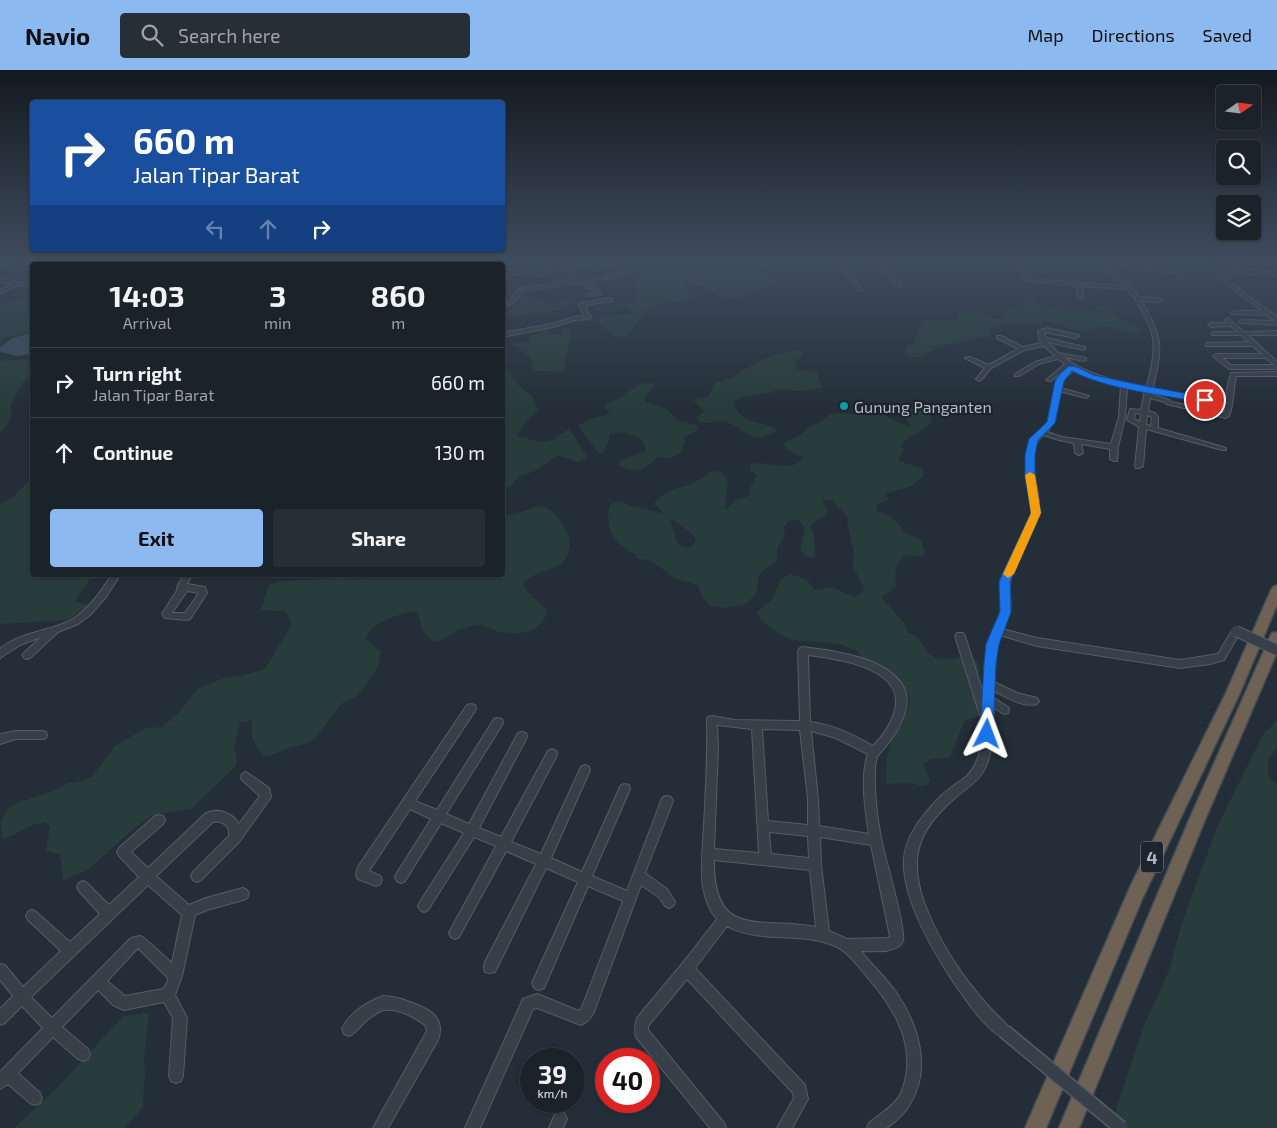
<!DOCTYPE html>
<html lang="en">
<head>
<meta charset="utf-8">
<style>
	:root { --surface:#1a222a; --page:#272f36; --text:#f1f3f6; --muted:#9fa4a8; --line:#383f47; --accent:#8cbaf0 }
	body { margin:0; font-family:"Exo 2",sans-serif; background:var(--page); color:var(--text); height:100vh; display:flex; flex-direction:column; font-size:19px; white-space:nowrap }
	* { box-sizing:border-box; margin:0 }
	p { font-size:16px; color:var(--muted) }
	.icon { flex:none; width:28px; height:28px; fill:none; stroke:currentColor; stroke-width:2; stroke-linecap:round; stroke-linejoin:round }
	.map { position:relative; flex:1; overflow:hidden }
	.side { position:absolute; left:30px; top:192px; width:475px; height:315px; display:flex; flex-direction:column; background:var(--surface); border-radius:5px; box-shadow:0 1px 4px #0004,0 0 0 1px var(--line) }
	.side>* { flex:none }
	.top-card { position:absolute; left:30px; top:30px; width:475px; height:152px; border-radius:5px; box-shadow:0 1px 4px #0004,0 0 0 1px var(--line); background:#1a4fa0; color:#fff; overflow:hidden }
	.needle { width:32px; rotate:76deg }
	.tools { position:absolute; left:1216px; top:15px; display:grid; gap:10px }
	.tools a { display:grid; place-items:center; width:45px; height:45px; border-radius:5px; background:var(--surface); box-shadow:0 1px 4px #0004,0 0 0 1px var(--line); font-size:25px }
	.speed { position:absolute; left:520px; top:978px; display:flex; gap:10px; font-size:25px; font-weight:700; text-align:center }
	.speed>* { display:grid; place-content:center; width:65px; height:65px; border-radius:50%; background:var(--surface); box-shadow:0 1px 4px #0004,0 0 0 1px var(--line); line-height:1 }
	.speed small { font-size:12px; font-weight:400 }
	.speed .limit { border:8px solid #d22; background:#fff; color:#111 }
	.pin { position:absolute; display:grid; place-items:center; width:42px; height:42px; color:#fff; margin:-21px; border:2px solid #fff; border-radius:50%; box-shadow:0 1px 5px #0007 }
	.me { position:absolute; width:55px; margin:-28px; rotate:3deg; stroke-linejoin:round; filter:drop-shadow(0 0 4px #0008) }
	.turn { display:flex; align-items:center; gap:18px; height:105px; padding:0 20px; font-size:22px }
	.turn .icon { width:65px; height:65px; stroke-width:2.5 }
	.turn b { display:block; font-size:35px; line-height:42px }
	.lanes { display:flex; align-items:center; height:48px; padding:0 20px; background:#0003; justify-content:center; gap:25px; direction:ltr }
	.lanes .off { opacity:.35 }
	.eta { display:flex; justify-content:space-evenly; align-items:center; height:85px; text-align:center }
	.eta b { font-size:30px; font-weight:700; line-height:35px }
	.action { display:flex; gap:10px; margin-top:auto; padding:10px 20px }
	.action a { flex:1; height:58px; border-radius:5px; background:var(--accent); color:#111; font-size:20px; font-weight:700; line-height:58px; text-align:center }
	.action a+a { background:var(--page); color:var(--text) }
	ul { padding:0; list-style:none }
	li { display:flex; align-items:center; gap:15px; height:70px; padding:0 20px; border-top:1px solid var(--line) }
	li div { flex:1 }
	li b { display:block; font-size:19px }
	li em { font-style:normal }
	header { display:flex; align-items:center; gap:30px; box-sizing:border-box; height:70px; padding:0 25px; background:var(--accent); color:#111 }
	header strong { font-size:24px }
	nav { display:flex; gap:28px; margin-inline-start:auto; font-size:18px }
	.search { width:350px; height:45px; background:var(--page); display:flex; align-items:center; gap:12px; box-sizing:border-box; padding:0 18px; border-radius:5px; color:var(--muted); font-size:19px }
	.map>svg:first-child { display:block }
	.green { fill:#283c3b; fill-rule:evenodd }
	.water { fill:#394d60 }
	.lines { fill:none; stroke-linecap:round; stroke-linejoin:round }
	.minor-casing { stroke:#555d66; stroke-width:2 }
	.highway-casing { stroke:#424a53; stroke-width:3 }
	.minor { fill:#373f49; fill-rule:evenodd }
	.highway { fill:#6e6254; fill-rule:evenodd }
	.minor-bridge-far1-casing { stroke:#555d66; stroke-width:12; stroke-linecap:butt }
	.minor-bridge-casing { stroke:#555d66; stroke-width:16; stroke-linecap:butt }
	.minor-bridge-far1 { stroke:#373f49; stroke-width:10 }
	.minor-bridge { stroke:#373f49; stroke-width:13 }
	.route { fill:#1a73e8; stroke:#114b97 }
	.slow { fill:#f59e0b }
	.culture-dot { fill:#0f9aa8; stroke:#1c242d; stroke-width:2 }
	.labels { text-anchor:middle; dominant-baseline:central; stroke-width:4.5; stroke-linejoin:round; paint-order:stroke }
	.far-poi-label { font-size:16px; fill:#b2bac5; stroke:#1c242d; text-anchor:start }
	.shield { fill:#1c242d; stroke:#858d97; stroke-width:1 }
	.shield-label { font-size:18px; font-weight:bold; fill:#b2bac5 }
</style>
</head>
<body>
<header>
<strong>Navio</strong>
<div class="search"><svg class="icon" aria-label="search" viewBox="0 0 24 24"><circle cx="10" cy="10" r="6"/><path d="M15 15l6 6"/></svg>Search here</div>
<nav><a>Map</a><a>Directions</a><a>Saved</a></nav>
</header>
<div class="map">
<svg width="1277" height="1058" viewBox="0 0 1277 1058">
	<rect width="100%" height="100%" fill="#232e38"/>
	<path class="green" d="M351 190H449L447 195H341Z
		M656 190H753L755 195 774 192 776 194 775 198H765L760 202 776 211V213C762 218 742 230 727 228 712 227 709 213 687 215L683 219 695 223V227C682 233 665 229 653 236 641 242 636 256 628 266L614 267 595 249C608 244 621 246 634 243L632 239 619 236 611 243 596 241 595 237 633 233 634 228 639 225 640 221 634 217 638 210 627 200 626 196C642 195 641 211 660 200Z
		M523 226 551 233 573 228 577 230 576 233 567 236 565 239 519 246 506 245V242L515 237 519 227Z
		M1028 227 1035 229 1036 233C1045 239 1086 244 1097 240L1096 235H1103L1119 249 1143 258 1140 264H1136L1103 256C1096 257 1090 263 1081 261 1067 259 1057 251 1042 252L1041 255C1022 256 1006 251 989 259L991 265 940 277 920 287 907 286 905 284 906 277 913 273 923 250H956L959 249 958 244C974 236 988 250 1004 249L1003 242C1008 235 1015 236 1023 236L1025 234 1026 228Z
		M29 228H32V262L5 267 0 271V233Z
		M548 258 546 261 549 264H561L562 258 570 259 572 262 565 288 564 302 535 301 531 297 532 292 529 286 512 274 530 272V266L537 264 539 259Z
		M503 275 507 279 509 290 506 297C514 310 519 318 532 325L538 340 525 353 517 366 542 372 552 370 569 359 587 386 586 389 578 392 560 386 555 387 533 402 520 406 510 417H502Z
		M797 280 803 282 796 293V299L817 302 820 314 824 317 822 318 801 321 778 319C767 327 747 322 733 332 740 354 759 350 776 359V361C770 365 761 369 754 367 744 365 737 354 726 352 715 350 704 357 696 348L704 341 694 331 696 329 709 326 715 313 735 307 744 299 773 285Z
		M32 289V305L23 312 10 337 12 343 8 354 0 363V291Z
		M643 313H653L655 315 645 327V332L667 339 677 350 696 355 698 358 697 361 684 367 685 372 680 384 668 388 658 387C646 398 634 407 618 394L624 389 646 381C646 366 621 359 609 365V371L604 382 599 384 578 356 587 350 609 344 605 336 606 333C624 329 628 319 643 313Z
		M875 334 886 346 909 357 910 355 906 350 908 338 916 336 926 339 932 349C925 365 908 362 901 377L904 380 899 388V391L923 399 924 406 910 417 886 423 888 430 876 435 877 442 886 444 898 453 905 463 921 470 925 482 921 486 905 485C894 495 895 503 896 517L884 525 882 528 905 554 909 563 919 569 929 584 936 588 952 589 970 586 976 590 980 601 979 603 973 602 969 608 981 646 965 650 950 687 932 689 923 693 930 710 927 715C918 717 914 713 906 713 898 713 894 715 886 713L887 688 892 666 902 655 910 633 908 624 898 607 886 598 863 590 857 581 840 574 794 570 781 565 761 551 757 542 773 529 780 510 789 504 806 509 815 520 831 517 855 527 864 521 863 516 853 497 854 482 847 454 849 448 832 431 822 430 828 441 827 444 810 456 814 464 815 487H808L800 480 805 458 798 449 789 451 784 457 785 464 777 478V491L765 499 759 506 756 524 744 535 724 538 710 536 703 528 698 515 676 509 651 491 639 489C634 482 631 482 624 477 610 468 604 449 611 434L619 431C634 438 648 439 664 444L654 433C671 414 681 421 699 410 710 404 707 398 722 402L728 411 725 440 736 430 749 426 751 415 757 406 750 400V394C766 389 790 405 803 388L787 379 784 373 802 364 806 359 820 352 830 344 840 343 864 345 868 335ZM670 448 694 465 696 471 691 477 685 478 677 473Z
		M32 407V505H110L106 508 90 509 77 527 76 532 90 535 68 550 0 554V435L15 425Z
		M544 436C562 447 579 471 564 491 557 499 545 500 536 504 532 507 527 510 523 513 526 526 540 530 547 541 543 564 515 566 496 561 490 559 484 554 477 555 471 557 464 558 458 560 449 564 445 571 434 572L423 562 418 544 413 541C398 545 370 552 366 569L381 582 377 599 362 620 356 627 342 633 315 668 308 673 285 679 270 686H263L252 669V650L240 653 234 677 237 688 236 696 191 739 153 745 132 760 88 800 63 810 60 784 46 781 50 757 46 753C25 753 20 766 2 768L1 753 8 738 17 733 51 722 68 713 84 711 92 706 115 676 146 658 162 657 168 652 180 641 198 618 227 607 241 606 265 599 292 554 285 541 261 540 269 515 281 511 343 508 367 509 381 505H502L503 445C517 447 530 436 544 436Z
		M1277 650V678L1268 689V706L1277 714V1058H1110L1143 958 1169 900 1182 853 1217 757 1262 666Z
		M149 943 144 988 145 1003 143 1037 125 1058H14L56 1019 123 946Z"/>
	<path class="water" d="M27 264H32V284L18 286 0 282V277L13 268Z"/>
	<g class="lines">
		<g class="minor-casing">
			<path id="minor" d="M10 190H18L0 198V194Z
				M246 190H251L249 195H243Z
				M312 190H327L301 195 296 194Z
				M449 190H454L453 195H447Z
				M544 190H549L548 192 553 199 545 202V205L513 204 502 210V206L512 200 540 202V200L547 198 543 192Z
				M622 190H627L625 204 586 214 589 216H596L601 224 600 225 587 226V224L595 223 592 219H585L584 215H580L578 213 522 221 514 233 502 238V234L510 231 518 219 575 210 568 202 561 200V198L575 196 578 193 594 191 596 192 594 194H595L622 192ZM580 195H589L594 198 621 195V202L583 212 570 199 579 198Z
				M835 190H840L862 219V221H858Z
				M874 190H879L902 215V217H898Z
				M1106 190H1113L1139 196 1175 200 1186 207 1183 209 1174 203 1139 200 1111 193V198L1132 217 1139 227 1159 228 1162 230 1159 232 1141 231C1148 242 1155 254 1158 267 1162 281 1156 304 1153 318L1205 328 1226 335 1227 319 1231 303 1277 302V306H1236C1233 320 1234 333 1229 346L1226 348 1167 334 1165 332 1150 328 1148 341 1155 343 1158 347V358L1226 378V380H1222L1146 359 1143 396 1139 398H1136L1135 396 1139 357 1127 350 1130 339 1141 340 1145 320 1127 317 1125 347 1118 377 1117 391H1114L1110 389V379L1081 374 1083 383 1079 385 1075 383 1074 373 1059 370 1043 365C1023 382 1039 413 1039 435 1039 460 1017 483 1011 507 1008 519 1012 530 1010 541 1009 548 1005 553 1002 559L1037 568 1180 590 1218 584 1233 559H1239L1241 561 1224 590 1210 594 1180 598 1037 576 1000 565 996 586 994 612 1017 623 1037 628 1039 631 1037 634C1023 638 1006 627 994 621V628L1008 637 1009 640 1008 643 1004 644 994 638C993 659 994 683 983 702 976 713 965 719 955 728 919 759 908 786 924 832 936 865 956 897 978 924 983 930 988 936 993 941 999 948 1007 953 1011 961L1009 966 1004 968C984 960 957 917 945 899 927 869 902 825 904 789 905 766 924 743 940 727 948 719 958 713 967 706 982 691 982 668 983 649L980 645 955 566 957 563H963L965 566 984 626 985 594 988 577 991 565 1001 540 1000 517 1002 506 1031 445V428L1026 393 1028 377 1034 366 1039 361 1044 358 1048 352 1055 315 1063 301 1051 311 1046 310 1065 294 1058 289 1039 294 1019 306H1015V304L1035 292 1055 286 1044 276 1024 280 991 298 981 310 979 311 976 309 985 298 965 288 970 287 989 295 1018 279 997 268V266H1001L1023 277 1042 273 1039 269 1038 261 1047 258 1078 265 1079 266 1076 268 1044 262 1046 268 1085 277V279L1083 280 1048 272 1058 283 1086 288V290L1084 291 1064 287C1088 306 1117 311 1146 317 1151 302 1155 285 1153 269 1152 257 1136 228 1127 219L1081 216 1084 227 1081 229 1078 227 1076 215 1026 211 1013 192 1017 191 1030 209 1124 216 1105 198ZM1074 300 1099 310 1121 316 1119 347 1111 374 1062 367 1047 362 1054 352 1060 321 1086 328 1089 326 1061 318 1064 309ZM1152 321 1204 332 1225 339 1224 343 1171 332 1169 330 1151 324ZM1135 343 1141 344 1140 352 1134 349ZM1147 345 1152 347 1151 356 1146 355Z
				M1212 190H1220L1249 200 1277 201V205L1248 204 1242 202 1223 207 1277 247V255L1240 253 1239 252 1242 250 1275 251 1266 245 1232 244 1231 243 1234 241H1262L1216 206 1237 200Z
				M82 193H96L98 194 80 195V193Z
				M0 208 32 215V217L18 215 0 224V220L12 214 0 212Z
				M610 228 612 229V231L585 235 591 248 590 249 574 250 553 257 502 267V263L506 262 552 254 574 247 584 246 579 234 580 233Z
				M1228 248 1244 262 1277 261V265H1248L1277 292V299H1229L1214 287 1213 286 1216 284H1262L1253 276H1206V274L1208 273 1249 272 1241 265H1212V263L1214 262H1238L1231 256 1211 257 1208 255 1211 253H1227L1225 250ZM1222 288H1266L1274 295H1231Z
				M112 505H120L106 527 90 545 78 554 58 562 30 588 27 589 24 588 22 585 41 567 20 575 0 588V579C21 561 50 562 73 549 89 539 101 521 112 505Z
				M184 505H192L187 514 205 517 207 523 190 549 187 550 165 548 162 544 178 519 177 517ZM187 521 199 523 185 543H172Z
				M803 577C834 581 886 587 903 616 914 636 898 660 887 675 884 679 879 683 877 687 874 696 875 709 875 718 876 739 879 761 884 782 888 797 906 860 903 871 898 884 872 881 861 881 872 895 885 907 896 922 918 954 932 998 910 1034 907 1040 893 1055 886 1058 881 1058 872 1058 867 1058L869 1053C879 1045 893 1037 900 1025 904 1017 906 1008 907 999 910 965 891 935 870 910 860 899 849 882 835 876 801 861 758 874 727 856L695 898 805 1015 808 1029 792 1058H777L794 1028 793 1023 687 909 648 956V960L724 1053 726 1058H710L636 967C634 960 635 955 637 948L682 894 717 849C709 840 705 828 703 817 700 797 703 775 704 755 706 720 708 685 707 650L708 647 712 646 735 650 800 651 798 581 800 578ZM808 585C838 589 909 598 894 643 890 656 882 667 873 676 854 665 832 654 810 652ZM717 655 752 659 759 783 714 779 718 679ZM762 659 800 660 808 729V755L768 751ZM811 661 836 668 868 684C860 705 865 741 869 764L819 756 818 729ZM769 762 808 766 809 788 771 784ZM820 767 871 775 890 866 888 868 847 869 829 861 821 795ZM714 790 810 800 816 857C761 846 713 871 714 790Z
				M471 634 475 635 476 638 475 641 415 731 437 740 494 649 498 648 502 649 503 652 502 655 446 744 469 754 518 663 522 662 526 663 527 666 526 669 479 758 501 767 548 681 552 679 556 681 557 684 556 687 511 772 541 784 581 697 585 695 589 697 590 700 551 788 582 802 621 715 625 714 629 715 630 719 592 806 627 821 661 731 663 727 667 726 671 727 673 731 645 803 667 819 675 832 673 836 669 838 665 836 659 827 641 815 594 942C591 948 587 952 581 955L537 938 533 939 480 1058H465L523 929 537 924 579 941 582 937 623 831 588 816 544 918 539 920 534 918 532 913 578 812 546 798 495 902 490 903 485 902 484 897 485 892 536 794 506 781 459 867 455 869 451 867 449 863 451 859 496 776 474 767 428 840 424 842 420 840 418 836 420 832 464 763 441 753 405 811 401 813 397 811 395 807 397 803 431 749 410 739 369 801 380 806 382 810 380 814 376 816 358 809 356 805 358 797 467 635Z
				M16 661H42L46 662 47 665 46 668 42 669H16L0 674V664Z
				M246 702 269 718 271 727 239 772 201 810 197 812 193 810 191 806 193 802 229 766C230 755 223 751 213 752L156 806 189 835 206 828 243 818 247 820 249 824 247 828 243 830 207 840 195 845 182 906 175 925 187 948 183 1006 181 1011 176 1013 171 1011 169 1006 173 948 164 932 124 940 113 935 98 920 62 957 88 979 90 984 88 989 83 991 78 989 53 967 18 1003 40 1023 42 1028 40 1033 35 1035 30 1033 8 1014 0 1019V1002L43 958 22 936 5 953 0 955V939L13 926 0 910V894L5 895 23 917 61 881 28 850 26 846 28 842 32 840 36 842 70 872 100 844 79 821 77 817 79 813 83 811 87 813 109 835 139 807 119 786 117 782 119 778 155 746 159 745 163 746 165 750 163 754 131 782 148 798 206 743C218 738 232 742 239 754L260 726 242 710 241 707 242 704ZM148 815 182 845 172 893 144 868 140 866 131 868 52 948 31 927ZM138 878 168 908 167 913 163 919 125 926 107 911Z
				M383 926C396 926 428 936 436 947 441 954 441 962 438 970L388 1058H373L427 961 425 955C415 947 397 938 384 940 378 941 372 946 367 950 361 955 356 963 349 966L344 964 342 959C349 943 367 932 383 926Z
				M560 1042 565 1044 567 1049 563 1058H549L555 1044Z"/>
		</g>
		<g class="highway-casing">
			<path id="highway" d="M1277 515V535L1239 625 1143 827 1046 1058H1025L1131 815 1225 625 1271 520 1273 517Z
				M1277 562V582L1205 750 1079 1058H1059L1189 750 1270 567 1272 563Z"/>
		</g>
		<use href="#minor" class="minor"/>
		<use href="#highway" class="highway"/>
		<g class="minor-bridge-far1-casing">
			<path id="minor-bridge-far1" d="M1236 561 1277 580"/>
		</g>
		<g class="minor-bridge-casing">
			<path id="minor-bridge" d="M1004 961 1121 1058"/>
		</g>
		<use href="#minor-bridge-far1" class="minor-bridge-far1"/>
		<use href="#minor-bridge" class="minor-bridge"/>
	</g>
	<linearGradient id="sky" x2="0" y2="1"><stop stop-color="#13191f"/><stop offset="0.56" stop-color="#3f4c5e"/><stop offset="1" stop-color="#3f4c5e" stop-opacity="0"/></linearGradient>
	<rect width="1277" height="339" fill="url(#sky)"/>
	<path class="route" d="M1069 296C1077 295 1086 302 1094 305 1131 314 1168 320 1205 327L1209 330 1205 333C1165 325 1108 320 1072 301L1064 311 1055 353 1038 370 1035 385V407L1041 443 1010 512 1011 542 999 574 996 593 993 664 991 668 987 670 982 668 980 664 984 593 986 574 1000 542 999 512 1031 443 1025 407V385L1029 369 1047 352 1055 311 1060 304Z"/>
	<path class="slow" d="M1030 402 1035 405 1041 443 1014 504 1008 508 1003 504 1031 443 1025 405Z"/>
	<circle class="culture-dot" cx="844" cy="336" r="5"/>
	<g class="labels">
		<g class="far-poi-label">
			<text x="854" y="336">Gunung Panganten</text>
		</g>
		<rect class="shield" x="1141" y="771.5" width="22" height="31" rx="4"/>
		<g class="shield-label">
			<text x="1152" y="787">4</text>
		</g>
	</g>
</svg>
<div class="tools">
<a><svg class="needle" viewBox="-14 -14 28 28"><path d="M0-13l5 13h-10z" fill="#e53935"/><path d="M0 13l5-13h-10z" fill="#9fa4a8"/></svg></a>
<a><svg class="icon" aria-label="search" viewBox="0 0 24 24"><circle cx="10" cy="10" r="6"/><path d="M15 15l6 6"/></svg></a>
<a><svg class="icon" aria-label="layers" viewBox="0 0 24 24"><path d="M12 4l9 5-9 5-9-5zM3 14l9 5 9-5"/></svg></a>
</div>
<div class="speed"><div>39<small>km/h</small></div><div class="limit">40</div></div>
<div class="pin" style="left:1205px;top:330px;background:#d93025"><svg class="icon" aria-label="arrive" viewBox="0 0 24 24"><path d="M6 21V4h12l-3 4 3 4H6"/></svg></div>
<svg class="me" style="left:987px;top:664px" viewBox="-20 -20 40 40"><path d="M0-17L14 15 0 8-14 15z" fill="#1a73e8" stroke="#fff" stroke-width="4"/></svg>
<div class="top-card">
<div class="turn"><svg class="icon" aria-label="right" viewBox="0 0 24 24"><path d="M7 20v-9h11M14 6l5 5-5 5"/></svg><div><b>660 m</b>Jalan Tipar Barat</div></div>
<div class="lanes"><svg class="icon off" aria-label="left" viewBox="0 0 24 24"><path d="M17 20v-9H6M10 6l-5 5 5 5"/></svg><svg class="icon off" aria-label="ahead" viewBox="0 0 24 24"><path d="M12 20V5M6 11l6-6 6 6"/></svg><svg class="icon" aria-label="right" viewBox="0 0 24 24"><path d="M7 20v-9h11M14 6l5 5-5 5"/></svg></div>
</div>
<section class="side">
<div class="eta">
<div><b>14:03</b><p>Arrival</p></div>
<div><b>3</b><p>min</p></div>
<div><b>860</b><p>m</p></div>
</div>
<ul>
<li><svg class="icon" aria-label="right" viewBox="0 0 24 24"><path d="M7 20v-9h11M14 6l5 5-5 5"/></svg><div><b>Turn right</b><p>Jalan Tipar Barat</p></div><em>660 m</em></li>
<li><svg class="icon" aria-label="ahead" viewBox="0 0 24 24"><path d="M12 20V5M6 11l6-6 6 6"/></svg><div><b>Continue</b></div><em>130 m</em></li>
</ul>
<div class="action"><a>Exit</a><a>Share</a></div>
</section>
</div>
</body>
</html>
